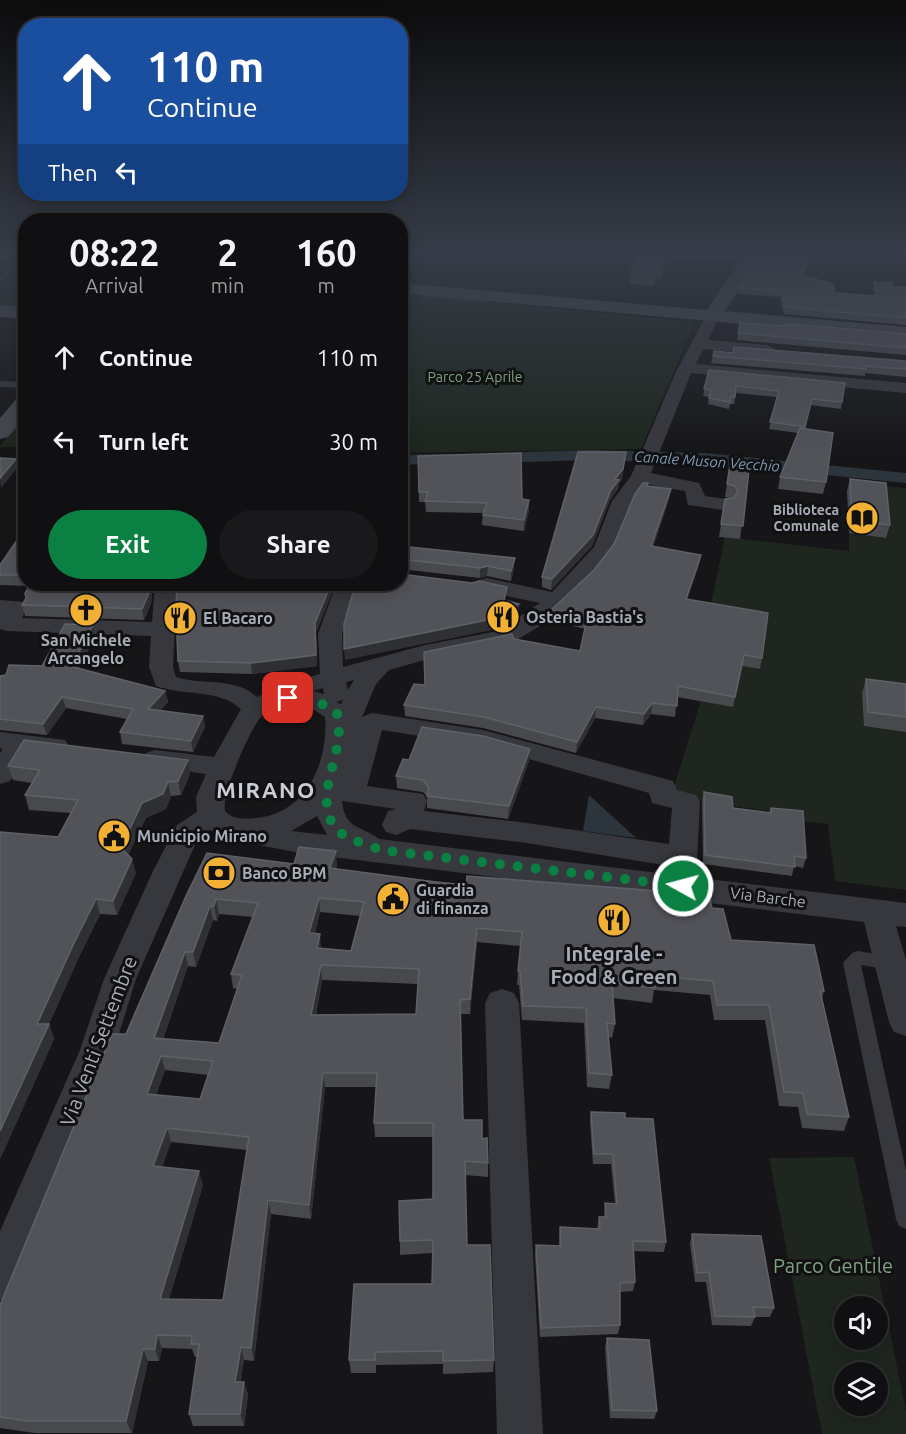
<!DOCTYPE html>
<html lang="en">
<head>
<meta charset="utf-8">
<style>
	:root { --surface:#101012; --page:#19191b; --text:#f1f3f6; --muted:#9c9d9f; --line:#303032; --accent:#0b8043 }
	body { margin:0; font-family:Ubuntu,sans-serif; background:var(--page); color:var(--text); height:100vh; display:flex; flex-direction:column; font-size:22px; white-space:nowrap }
	* { box-sizing:border-box; margin:0 }
	p { font-size:20px; color:var(--muted) }
	.icon { flex:none; width:33px; height:33px; fill:none; stroke:currentColor; stroke-width:2; stroke-linecap:round; stroke-linejoin:round }
	.map { position:relative; flex:1; overflow:hidden }
	.details { position:absolute; left:18px; top:213px; width:390px; height:378px; display:flex; flex-direction:column; background:var(--surface); border-radius:24px; box-shadow:0 3px 15px #0003,0 0 0 2px var(--line) }
	.details>* { flex:none }
	.banner { position:absolute; left:18px; top:18px; width:390px; height:183px; border-radius:24px; box-shadow:0 3px 15px #0003,0 0 0 2px var(--line); background:#1a4fa0; color:#fff; overflow:hidden }
	.tools { position:absolute; left:834px; top:1296px; display:grid; gap:12px }
	.tools a { display:grid; place-items:center; width:54px; height:54px; border-radius:50%; background:var(--surface); box-shadow:0 3px 15px #0003,0 0 0 2px var(--line); font-size:30px }
	.pin { position:absolute; display:grid; place-items:center; width:51px; height:51px; color:#fff; margin:-26px; border-radius:12px; box-shadow:0 3px 9px #0006 }
	.me { position:absolute; width:66px; margin:-33px; rotate:277deg; stroke-linejoin:round; filter:drop-shadow(0 0 4px #0008) }
	.turn { display:flex; align-items:center; gap:21px; height:126px; padding:0 30px; font-size:27px }
	.turn .icon { width:78px; height:78px; stroke-width:2.5 }
	.turn b { display:block; font-size:42px; line-height:51px }
	.then { display:flex; align-items:center; height:57px; padding:0 30px; background:#0003; gap:12px; font-size:22px }
	.eta { display:flex; justify-content:space-evenly; align-items:center; height:102px; text-align:center }
	.eta b { font-size:36px; font-weight:600; line-height:42px }
	.action { display:flex; gap:12px; margin-top:auto; padding:12px 30px }
	.action a { flex:1; height:69px; border-radius:36px; background:var(--accent); color:#fff; font-size:24px; font-weight:600; line-height:69px; text-align:center }
	.action a+a { background:var(--page); color:var(--text) }
	ul { padding:0; list-style:none }
	li { display:flex; align-items:center; gap:18px; height:84px; padding:0 30px }
	li div { flex:1 }
	li b { display:block; font-size:22px }
	li em { font-style:normal }
	.map>svg:first-child { display:block }
	.green { fill:#1e261f; fill-rule:evenodd }
	.water { fill:#2c353c }
	.lines { fill:none; stroke-linecap:round; stroke-linejoin:round }
	.stream { stroke:#2c353c; stroke-width:4 }
	.canal { fill:#2c353c; fill-rule:evenodd }
	.lane { fill:#37383d; fill-rule:evenodd }
	.street { fill:#37383d; fill-rule:evenodd }
	.secondary { fill:#45474d; fill-rule:evenodd }
	.wall { fill:#47494d; fill-rule:evenodd }
	.shaded-wall { fill:#2f3033 }
	.building { fill:#525359; stroke:#5f6168; stroke-width:1.5; fill-rule:evenodd }
	.route { stroke:#0b8043; stroke-width:10; stroke-dasharray:0 18 }
	.labels { text-anchor:middle; dominant-baseline:central; stroke-width:6; stroke-linejoin:round; paint-order:stroke }
	.far-park-label { font-size:14px; fill:#7fa381; stroke:#111113 }
	.far-poi-label { font-size:14px; font-weight:bold; fill:#a8adb8; stroke:#111113; text-anchor:end }
	.far-water-label { font-size:15px; font-style:italic; fill:#7f9bb3; stroke:#111113 }
	.poi-label { font-size:16px; font-weight:bold; fill:#a8adb8; stroke:#111113; text-anchor:start }
	.street-label { font-size:16px; fill:#a8adb8; stroke:#111113 }
	.near-poi-label { font-size:20px; font-weight:bold; fill:#a8adb8; stroke:#111113 }
	.near-street-label { font-size:20px; fill:#a8adb8; stroke:#111113 }
	.near-park-label { font-size:20px; fill:#7fa381; stroke:#111113 }
	.district-label { font-size:22px; font-weight:bold; letter-spacing:1.5px; fill:#c9ccd4; stroke:#111113 }
</style>
</head>
<body>
<div class="map">
<svg width="906" height="1434" viewBox="0 0 906 1434">
	<rect width="100%" height="100%" fill="#161618"/>
	<path class="green" d="M25 268V307L0 305C0 284 7 277 25 268Z
		M401 294 411 295 695 322 641 449 401 453Z
		M25 414V447H0V446Z
		M882 486 906 488V890L835 881 828 824 768 817V811L671 796 701 701 733 707 742 666 760 668 709 614 725 537 849 551V533L886 538Z
		M854 1157 906 1411V1434H822L769 1158ZM878 1306V1340H844V1306ZM878 1372V1406H844V1372Z"/>
	<path class="water" d="M589 795 636 838 583 831Z"/>
	<g class="lines">
		<path class="stream" d="M0 279 8 272 26 265
			M421 295 487 301"/>
		<path class="canal" d="M590 450 705 453 906 473V483L705 463 590 460 490 463 481 458 490 453Z
			M449 454 455 455 458 459 455 463 400 465V455Z"/>
		<path class="lane" d="M0 381 26 382V388L0 387Z
			M858 951 897 958 900 963 897 968 891 970 861 965 906 1171V1229L899 1226 896 1219 843 963 852 953Z"/>
		<path class="street" d="M712 313 719 317 708 340 768 345 776 350 768 355 703 349 696 364 906 383V393L691 373 651 473 699 483 705 496 731 500 734 504 731 508 724 510 688 505 685 491 645 484 632 502 611 552 592 578 540 626 513 642 428 659 389 670 376 684 362 717 372 713 483 730 673 781 677 790 696 795 700 802 697 861 692 869 682 872 670 866 527 843 410 829 396 835 386 832 382 825 388 811 396 809 342 801C345 830 361 825 379 839L906 903V927L896 926 906 960V1036L894 1032 889 1022 864 922 300 853 264 846 210 830 198 838 136 979 114 1050 15 1294 0 1300V1231L80 1050 104 979 153 871 177 825 197 812 196 797 206 774 146 765 142 759 146 753 155 750 214 757 241 709C220 689 183 696 156 686L149 667 151 636 7 631 0 629V600L24 602 27 607 22 618 152 622 155 584H177L173 667 176 677C203 686 234 676 257 697L288 683 320 674 318 634 336 585 382 584 375 595 353 597 342 634 343 667 425 645 498 631 540 603 479 590 476 585 479 580 487 578 552 592 594 547 612 501 631 476 675 374 707 314ZM354 680 348 690 346 682ZM323 688 324 694 313 691ZM343 700 341 704 336 702ZM288 705 308 706 325 717C329 763 305 815 255 818 243 819 233 820 225 811 221 795 250 728 262 716 269 709 278 706 288 705ZM382 730 483 746 649 793 652 803 672 808 669 844 527 823 424 811 427 801 423 794 367 786ZM317 816 327 835 291 831Z
			M0 732 65 740 69 746 65 752 56 755 28 751 10 781 0 784V753L3 749 0 748Z
			M502 989 514 993 519 1003 543 1434H497L485 1003 490 993Z"/>
		<path class="secondary" d="M746 252H762L725 311 906 327V339L400 293V283L707 310Z
			M0 305 26 307V319L0 317Z
			M26 396V416L8 437 0 439V418L18 397Z"/>
	</g>
	<path class="wall" d="M640 252H742L737 261 670 257 661 278 657 277 654 286 630 284 631 271Z
		M803 275 835 293 875 296 873 289 874 282 893 287H906V325L784 314 780 297 738 294 739 288Z
		M738 333 906 334V355L737 340Z
		M733 353 906 361V377L865 373V376L711 363 713 356Z
		M709 370 842 402 841 409 810 405 805 429 826 482 823 494 778 489 780 477 798 433 769 429 777 397 736 393 734 404H730L729 409 708 404 709 397 703 396Z
		M626 452 622 479 619 483 618 489 610 500 592 546 551 590 542 587V577Z
		M418 456 522 499 529 510 524 531 482 525 483 513 426 512 425 502H419Z
		M731 458 750 460 740 539 719 537 725 499 731 498 725 497Z
		M850 479 890 525 886 538 849 533 847 491Z
		M648 483 647 486 671 489 669 499 653 547 699 565 687 599 762 658 760 669 742 666 733 707 677 697 675 717 651 714 643 725 595 718 576 753 483 728 405 716 404 705 514 639 580 651 585 629 550 620 551 610 594 570 614 544Z
		M26 527V584H154H153L151 604 144 620 25 616 22 605 26 598 30 586 0 585V565Z
		M400 546 514 568 511 581 487 576 480 578 400 569Z
		M316 633 317 666 252 674 180 672 178 661Z
		M95 636 79 669 165 691 168 702 160 711 203 716 205 727 193 752 122 744 120 732 127 719 66 708 47 735 0 730V676L42 666Z
		M866 679 906 684V732L864 726 862 693Z
		M409 760 529 761 508 819 427 808V797L423 792 397 788 396 776Z
		M8 766 190 774 181 795 171 796 166 809 146 818 128 855 136 873 117 915 100 914 79 957 49 1024 54 1039 0 1159 58 837 71 813 29 810 25 795 32 783 13 780Z
		M704 792 733 808 769 813 771 808 806 858 803 868 794 866 792 876 703 864 702 801Z
		M294 864 337 865 336 869 466 885 712 908 731 940 824 991 822 998 849 1117 844 1131 802 1128 798 1107 779 1106 765 1020H714L710 995 654 990 652 1003 613 998 615 1024 612 1038 608 1037 612 1075 609 1089 587 1087 584 1023 522 1020 519 985H517L520 946 477 942 470 1014H461L463 1120 482 1139 488 1163V1177L465 1175 467 1245 494 1360 493 1372 443 1374V1364L376 1365V1373H351L349 1360 432 1284V1253L400 1255V1241L433 1199V1137H375L374 1123 376 1087H325L311 1219 271 1214 254 1361 244 1360 240 1382H244L248 1395 244 1426H193L189 1414 198 1357H195L192 1349 162 1348 159 1361H148L132 1433H35L0 1428V1305L126 1034 186 896ZM320 912 360 916 351 951 321 948 315 933ZM219 914 253 917 231 974 233 988 237 989 219 1043 163 1039 188 966 196 967 213 920 217 921ZM322 980 418 984 416 1014 316 1015ZM165 1070 208 1075 200 1099 156 1095ZM171 1142 247 1150 223 1300 169 1299 203 1185 162 1167Z
		M591 1112 625 1118 666 1242 664 1252 633 1251 635 1282 633 1291 620 1292V1325L618 1334 540 1337 535 1255 536 1245 559 1246V1237L560 1227 597 1229 599 1217H604L605 1203 615 1204 611 1164H593L590 1122Z
		M692 1234 774 1308 770 1317H755L751 1326 712 1325 706 1282H695L690 1243Z
		M607 1338 657 1411 654 1419 610 1418 605 1347Z"/>
	<path class="shaded-wall" d="M10 252H24L25 256 0 260V254Z
		M668 252H670V257L661 278 663 264Z
		M738 252H742L737 261Z
		M813 252H815L799 281 801 275Z
		M658 264 657 277 654 286 656 273Z
		M626 452 622 479 619 483 618 489 610 500 592 546 551 590 552 579 611 490Z
		M16 459 18 467 1 488 0 478Z
		M671 489 669 499 649 556 651 546Z
		M529 500V510L524 531V520Z
		M701 555 699 565 684 609 686 599Z
		M515 558 514 568 511 581V571Z
		M488 566 487 576 480 578V568Z
		M150 584H154H153L151 604 144 620 142 609Z
		M331 584H336L316 633 317 666 252 674 251 663Z
		M519 604V614L497 629 345 660 344 649Z
		M93 625 95 636 79 669 76 658Z
		M165 691 168 702 151 721 148 709Z
		M62 697 66 708 47 735 43 724Z
		M652 703 651 714 643 725 644 714Z
		M596 707 595 718 576 753 577 742Z
		M203 716 205 727 193 752 191 741Z
		M530 749 529 761 508 819 509 806Z
		M188 760 190 774 181 795 178 781Z
		M168 782 171 796 166 809 146 818 125 862 121 848 142 803Z
		M336 851 337 865 332 883 330 868Z
		M132 859 136 873 117 915 113 901Z
		M319 898 320 912 311 947 309 933Z
		M96 899 100 914 79 957 49 1024 54 1039 0 1159V1131L37 1024 74 943Z
		M216 899 219 914 217 921 214 906Z
		M210 906 213 920 196 967 193 952Z
		M477 928V942L470 1014V999Z
		M320 934 321 948H317Z
		M185 952 188 966 158 1052 154 1038Z
		M321 965 322 980 313 1030 311 1015Z
		M161 1056 165 1070 151 1108 147 1094Z
		M323 1073 325 1087 311 1219 309 1205Z
		M167 1128 171 1142 158 1180 153 1166Z
		M199 1171 203 1185 165 1312 160 1299Z
		M268 1200 271 1214 254 1361 251 1348Z
		M157 1335 162 1348 159 1361 155 1349Z
		M241 1347 244 1360 239 1394 235 1382Z
		M143 1349 148 1361 132 1433 126 1421Z
		M244 1382 248 1395 244 1426 240 1414Z"/>
	<path class="building" d="M640 252H668L663 264H658L656 273 631 271Z
		M760 252H813L801 275 833 284 835 293 878 296 874 282 892 283 893 287H906V318L785 307 782 291 739 288Z
		M740 323 779 326 789 324 906 334V348L738 333Z
		M734 347 906 361V369L866 366V369L713 356 714 351 733 353Z
		M709 370 845 383 842 402 812 399 805 427 770 422 779 391 736 386 735 397H731L730 402 709 398 711 390 704 389Z
		M800 428 833 433 826 482 780 477Z
		M578 452H626L623 469 615 479 619 480 611 490 593 535 552 579 542 577Z
		M521 453 522 499 529 500 524 520 483 515 487 503 425 501 428 492H419L418 456Z
		M0 458 16 459 0 478Z
		M731 458 750 460 743 526 721 524 725 499 734 498 738 491 735 486 727 484Z
		M850 479 886 483 890 525 852 521Z
		M643 483H648L647 486 671 489 651 546 701 555 686 599 768 613 762 658 744 655 735 697 678 686 677 706 652 703 644 714 596 707 577 742 484 717 404 705 414 684 425 685 424 652 512 634 514 639 580 651 587 619 551 610 594 570 614 544 635 494Z
		M26 527V575H0V565Z
		M400 546 515 558 511 571 488 566 480 568 400 559Z
		M400 574 472 583 479 581 507 587 504 600 519 604 497 618 344 649V624L354 589 375 587 377 584H400Z
		M31 584H150L149 593 142 609 22 605 26 598 25 593Z
		M177 584H331L315 623 316 655 251 663 178 661 176 611Z
		M65 624 93 625 76 658H63L62 664 165 691 148 709 203 716 191 741 120 732 133 709 62 697 43 724 0 719V676L6 675 9 665 42 666Z
		M866 679 906 684V717L868 712Z
		M422 727 483 736 530 749 509 806 427 796 429 788 423 780 396 776 403 759 409 760Z
		M24 740 188 760 178 781 168 782 163 794 142 803 121 848 132 859 113 901 96 899 74 943 37 1024H49L0 1131V832L58 837 78 800 25 795 40 770 8 766Z
		M704 792 732 797 733 808 771 813V808L803 811 806 858 794 856 795 867 705 855Z
		M299 847 336 851 330 868 435 882 466 885 467 876 709 895 712 908 723 909 731 940 814 945 824 991H820L849 1117 807 1114 803 1093 784 1092 769 1005H717L713 981 654 976 655 988 612 983 615 1024 607 1023 612 1075 589 1073 586 1008 523 1006 520 971H518L522 932 477 928 470 999 460 1000 463 1120H482V1139L487 1138 488 1163 465 1161 467 1245H490L494 1360 443 1361V1351L375 1352V1360H349L354 1284H432L433 1240 400 1241 399 1201 433 1199V1123H374L377 1073H323L309 1205 268 1200 251 1348 241 1347 235 1382H244L240 1414H189L199 1344H191L192 1336 157 1335 155 1349H143L126 1421H28L0 1417V1305L112 1034H126L186 896 207 853 294 864ZM319 898 364 902 351 951 317 948 320 934 309 933ZM216 899 258 903 231 974 242 975 219 1043 154 1038 185 952H193L210 906H214ZM321 965 419 969 416 1014 311 1015ZM161 1056 213 1061 200 1099 147 1094ZM167 1128 249 1137 223 1300 160 1299 199 1171 153 1166Z
		M591 1112 625 1113V1118L653 1119 666 1242 633 1241 635 1282 620 1283V1325L541 1328 536 1245 561 1246 560 1227 600 1229 599 1217H606L605 1203 617 1204 613 1154H594Z
		M692 1234 761 1236 774 1308 753 1307 755 1317 715 1316 709 1272 697 1273Z
		M607 1338 649 1340 657 1411 612 1410Z"/>
	<linearGradient id="sky" x2="0" y2="1"><stop stop-color="#0c0c0d"/><stop offset="0.56" stop-color="#363c48"/><stop offset="1" stop-color="#363c48" stop-opacity="0"/></linearGradient>
	<rect width="906" height="453" fill="url(#sky)"/>
	<g class="lines">
		<path class="route" d="M288 698 314 699 337 713C338 722 340 732 338 741 334 771 311 814 345 836 356 842 369 845 380 850L683 886"/>
	</g>
	<defs>
		<g id="library-disc" transform="scale(1.725)"><circle r="9.5" fill="#f2b134" stroke="#111113"/><path d="M-6-4Q-3-5.5-.7-3.5V5Q-3 3-6 4ZM6-4Q3-5.5 .7-3.5V5Q3 3 6 4Z" fill="#111"/></g>
		<g id="church-disc" transform="scale(1.725)"><circle r="9.5" fill="#f2b134" stroke="#111113"/><path d="M-1.2-6h2.4v3.5h3.3v2.4h-3.3V6h-2.4V-.1h-3.3v-2.4h3.3Z" fill="#111"/></g>
		<g id="restaurant-disc" transform="scale(1.725)"><circle r="9.5" fill="#f2b134" stroke="#111113"/><path d="M-5-6h1v4h1v-4h1v4h1v-4h1v5L-1.5 .5V6h-2V.5L-5-1ZM5-6V6H3V1.5H1.5Q1.5-4 5-6Z" fill="#111"/></g>
		<g id="civic-disc" transform="scale(1.725)"><circle r="9.5" fill="#f2b134" stroke="#111113"/><path d="M-.6-6.5H3V-4.5H.6V-3L4-1V1h2V6H-6V1h2V-1L-.6-3ZM-1.2 2.5V6h2.4V2.5Z" fill="#111"/></g>
		<g id="bank-disc" transform="scale(1.725)"><circle r="9.5" fill="#f2b134" stroke="#111113"/><path d="M-6-4H6V4H-6ZM0-2.3a2.3 2.3 0 1 0 0 4.6a2.3 2.3 0 1 0 0-4.6Z" fill="#111"/></g>
	</defs>
	<g fill-rule="evenodd">
		<use href="#library-disc" x="862" y="518"/>
		<use href="#church-disc" x="86" y="610"/>
		<use href="#restaurant-disc" x="503" y="617"/>
		<use href="#restaurant-disc" x="180" y="618"/>
		<use href="#civic-disc" x="114" y="836"/>
		<use href="#bank-disc" x="219" y="873"/>
		<use href="#civic-disc" x="393" y="899"/>
		<use href="#restaurant-disc" x="614" y="920"/>
	</g>
	<g class="labels">
		<g class="far-park-label">
			<text x="475" y="377">Parco 25 Aprile</text>
		</g>
		<g class="far-poi-label">
			<text x="839" y="510">Biblioteca<tspan x="839" dy="16">Comunale</tspan></text>
		</g>
		<g class="far-water-label">
			<text transform="translate(707 461) rotate(4)">Canale Muson Vecchio</text>
		</g>
		<g class="poi-label">
			<text x="526" y="617">Osteria Bastia's</text>
			<text x="203" y="618">El Bacaro</text>
			<text x="86" y="640" text-anchor="middle">San Michele<tspan x="86" dy="18">Arcangelo</tspan></text>
			<text x="137" y="836">Municipio Mirano</text>
			<text x="242" y="873">Banco BPM</text>
			<text x="416" y="890">Guardia<tspan x="416" dy="18">di finanza</tspan></text>
		</g>
		<g class="street-label">
			<text transform="translate(768 897) rotate(7)">Via Barche</text>
		</g>
		<g class="near-poi-label">
			<text x="614" y="953">Integrale -<tspan x="614" dy="23">Food &amp; Green</tspan></text>
		</g>
		<g class="near-street-label">
			<text transform="translate(98 1041) rotate(-69)">Via Venti Settembre</text>
		</g>
		<g class="near-park-label">
			<text x="833" y="1265">Parco Gentile</text>
		</g>
		<g class="district-label">
			<text x="266" y="789">MIRANO</text>
		</g>
	</g>
</svg>
<div class="tools">
<a><svg class="icon" aria-label="sound" viewBox="0 0 24 24"><path d="M4 9h4l5-4v14l-5-4H4zM17 9q2 3 0 6"/></svg></a>
<a><svg class="icon" aria-label="layers" viewBox="0 0 24 24"><path d="M12 4l9 5-9 5-9-5zM3 14l9 5 9-5"/></svg></a>
</div>
<div class="pin" style="left:288px;top:698px;background:#d93025"><svg class="icon" aria-label="arrive" viewBox="0 0 24 24"><path d="M6 21V4h12l-3 4 3 4H6"/></svg></div>
<svg class="me" style="left:683px;top:886px" viewBox="-20 -20 40 40"><circle r="17" fill="#0b8043" stroke="#fff" stroke-width="3"/><path d="M0-11L8 9 0 5-8 9z" fill="#fff"/></svg>
<div class="banner">
<div class="turn"><svg class="icon" aria-label="ahead" viewBox="0 0 24 24"><path d="M12 20V5M6 11l6-6 6 6"/></svg><div><b>110 m</b>Continue</div></div>
<div class="then">Then<svg class="icon" aria-label="left" viewBox="0 0 24 24"><path d="M17 20v-9H6M10 6l-5 5 5 5"/></svg></div>
</div>
<section class="details">
<div class="eta">
<div><b>08:22</b><p>Arrival</p></div>
<div><b>2</b><p>min</p></div>
<div><b>160</b><p>m</p></div>
</div>
<ul>
<li><svg class="icon" aria-label="ahead" viewBox="0 0 24 24"><path d="M12 20V5M6 11l6-6 6 6"/></svg><div><b>Continue</b></div><em>110 m</em></li>
<li><svg class="icon" aria-label="left" viewBox="0 0 24 24"><path d="M17 20v-9H6M10 6l-5 5 5 5"/></svg><div><b>Turn left</b></div><em>30 m</em></li>
</ul>
<div class="action"><a>Exit</a><a>Share</a></div>
</section>
</div>
</body>
</html>
